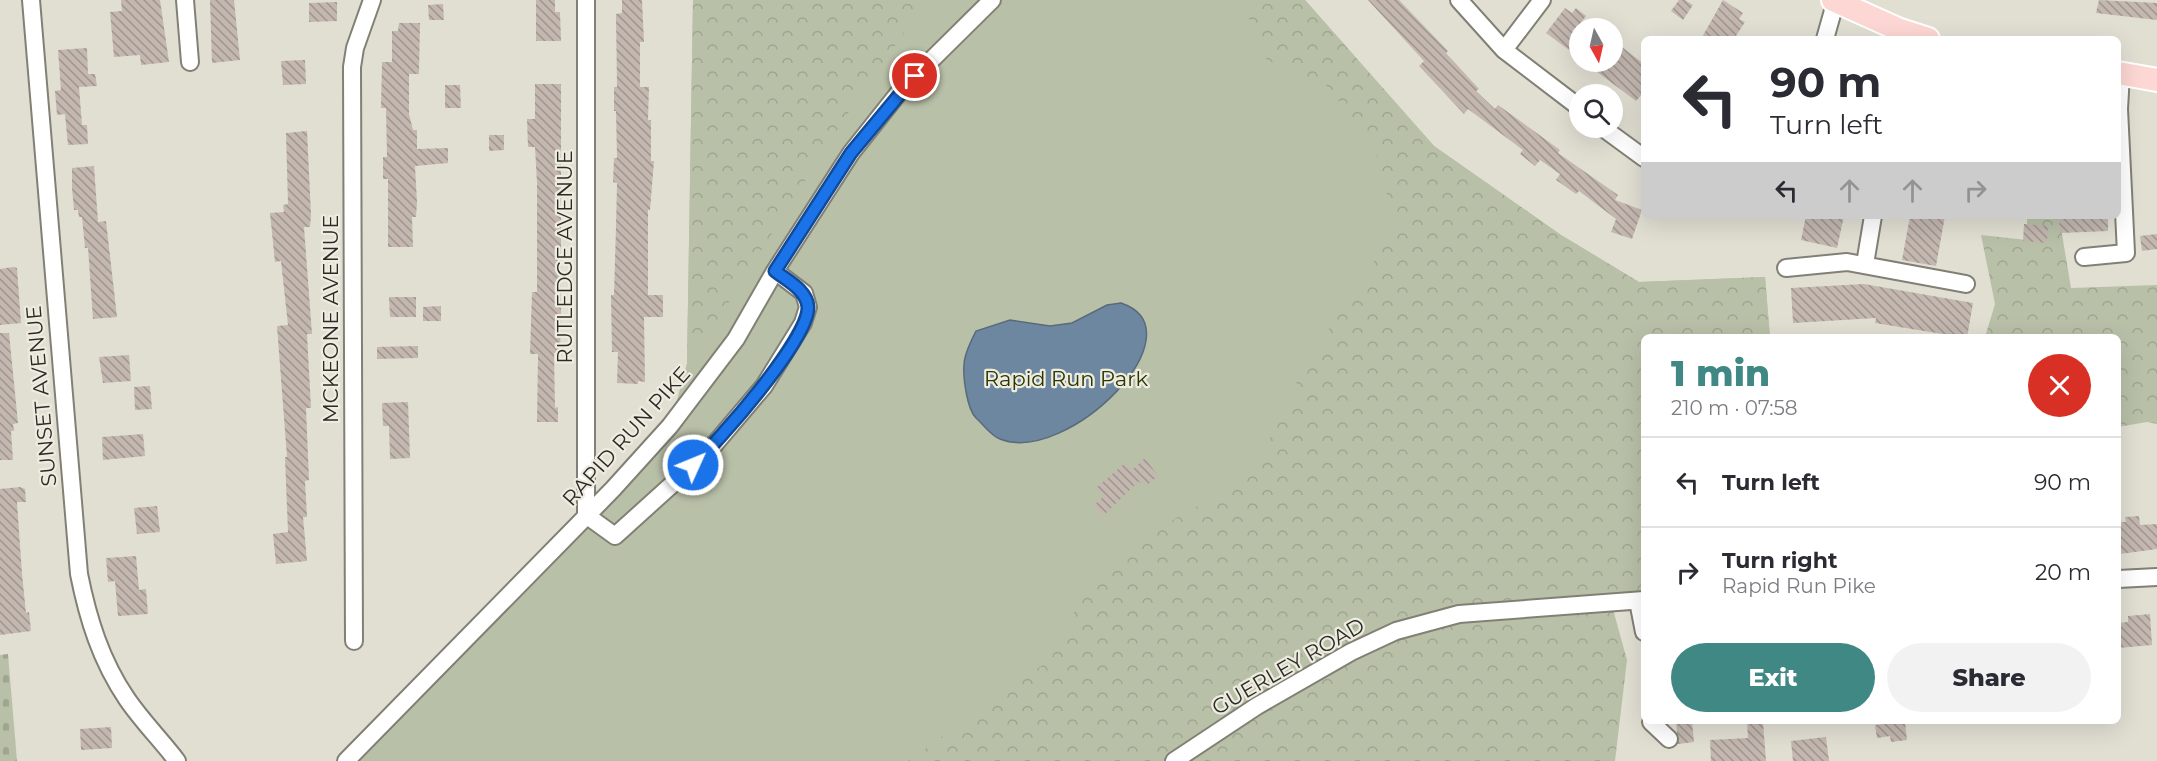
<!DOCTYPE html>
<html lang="en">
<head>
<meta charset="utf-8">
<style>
	:root { --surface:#fff; --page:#f2f2f3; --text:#2b2b33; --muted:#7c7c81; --line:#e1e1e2; --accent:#408884 }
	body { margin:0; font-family:Montserrat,sans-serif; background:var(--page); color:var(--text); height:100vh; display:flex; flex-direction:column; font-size:22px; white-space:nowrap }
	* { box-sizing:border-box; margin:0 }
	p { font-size:20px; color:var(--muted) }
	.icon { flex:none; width:33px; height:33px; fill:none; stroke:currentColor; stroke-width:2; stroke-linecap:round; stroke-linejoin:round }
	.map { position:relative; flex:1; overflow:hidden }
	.sheet { position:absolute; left:1641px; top:334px; width:480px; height:390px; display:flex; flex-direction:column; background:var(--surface); border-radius:9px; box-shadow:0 6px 24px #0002 }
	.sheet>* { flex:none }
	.top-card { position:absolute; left:1641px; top:36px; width:480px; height:183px; border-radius:9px; box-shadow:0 6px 24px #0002; background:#fff; color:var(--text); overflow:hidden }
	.needle { width:39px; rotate:172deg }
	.fabs { position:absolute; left:1569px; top:18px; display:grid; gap:12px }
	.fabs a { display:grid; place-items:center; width:54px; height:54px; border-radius:50%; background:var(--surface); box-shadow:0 6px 24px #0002; font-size:30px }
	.pin { position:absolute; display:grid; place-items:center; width:51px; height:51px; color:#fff; margin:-26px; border:3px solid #fff; border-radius:50%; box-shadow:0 2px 6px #0007 }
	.me { position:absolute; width:66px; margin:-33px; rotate:46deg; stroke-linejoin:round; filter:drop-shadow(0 0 4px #0008) }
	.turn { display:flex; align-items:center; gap:21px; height:126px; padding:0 30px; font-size:27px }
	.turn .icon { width:78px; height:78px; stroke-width:2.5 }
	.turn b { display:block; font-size:42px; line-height:51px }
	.lanes { display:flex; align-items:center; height:57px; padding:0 30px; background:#0003; justify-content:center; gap:30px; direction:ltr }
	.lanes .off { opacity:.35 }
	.round { display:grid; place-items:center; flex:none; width:63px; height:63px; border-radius:32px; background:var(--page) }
	.headline { display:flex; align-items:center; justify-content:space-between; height:102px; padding:0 30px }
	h1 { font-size:36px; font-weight:800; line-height:45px; color:var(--accent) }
	.primary-button { display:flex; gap:12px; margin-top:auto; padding:12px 30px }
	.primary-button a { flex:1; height:69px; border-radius:36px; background:var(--accent); color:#fff; font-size:24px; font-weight:800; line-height:69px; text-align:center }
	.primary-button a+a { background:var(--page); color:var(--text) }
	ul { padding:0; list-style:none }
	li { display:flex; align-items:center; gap:18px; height:90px; padding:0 30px; border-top:2px solid var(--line) }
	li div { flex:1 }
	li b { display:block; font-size:22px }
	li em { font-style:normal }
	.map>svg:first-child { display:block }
	.green { fill:#b9c0a8 }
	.forest { fill:url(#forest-crowns) }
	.cemetery { fill:url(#cemetery-stones) }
	.water { fill:#6d87a0; stroke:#596b7b; stroke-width:1.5 }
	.building { fill:url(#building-back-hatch) }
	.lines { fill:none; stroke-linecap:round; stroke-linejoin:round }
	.minor-casing { stroke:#828075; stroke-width:20 }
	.major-casing { stroke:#fff; stroke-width:26 }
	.minor { stroke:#fff; stroke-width:16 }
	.major { stroke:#fcd7d3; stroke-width:22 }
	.route-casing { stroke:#114b97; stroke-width:15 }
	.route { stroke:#1a73e8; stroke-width:10 }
	.labels { text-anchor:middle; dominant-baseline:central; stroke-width:4.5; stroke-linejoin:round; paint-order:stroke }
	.street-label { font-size:21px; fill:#2b2a25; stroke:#eeece0 }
	.park-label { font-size:21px; fill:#2c3700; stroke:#eeece0 }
</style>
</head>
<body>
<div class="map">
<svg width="2157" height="761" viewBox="0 0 2157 761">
	<defs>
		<pattern id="forest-crowns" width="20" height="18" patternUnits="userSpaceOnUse" patternTransform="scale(1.5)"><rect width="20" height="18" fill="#b9c0a8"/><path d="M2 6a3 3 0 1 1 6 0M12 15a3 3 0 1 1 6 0" fill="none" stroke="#9fa590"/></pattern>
		<pattern id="cemetery-stones" width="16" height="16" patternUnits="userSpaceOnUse" patternTransform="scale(1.5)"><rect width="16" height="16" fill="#b9c0a8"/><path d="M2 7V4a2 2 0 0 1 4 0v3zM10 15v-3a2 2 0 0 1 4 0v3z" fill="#9fa590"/></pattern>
		<pattern id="building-back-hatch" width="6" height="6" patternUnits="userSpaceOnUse" patternTransform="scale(1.5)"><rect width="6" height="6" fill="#c3b7b0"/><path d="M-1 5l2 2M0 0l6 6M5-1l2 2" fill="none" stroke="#9f958f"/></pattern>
	</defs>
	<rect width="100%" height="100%" fill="#e1dfd2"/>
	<path class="green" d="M693 0H1305L1434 146 1561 235 1639 282 1765 277 1770 337 1644 338 1611 602 1174 761H346L670 426 687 363Z"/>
	<path class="forest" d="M693 0H923L901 38 862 91 703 343 687 363Z
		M1241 0H1305L1434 146 1561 235 1639 282 1765 277 1770 337 1644 338V600L1611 602 1627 660 1615 761H908L1051 659 1086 588 1176 518 1252 476 1305 365 1396 228 1374 145 1325 84 1267 60Z
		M2027 216H2059L2071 288 2157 285V424L2147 422 2118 427V338L1985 337 1995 304 1981 235 2027 240Z"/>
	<path class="cemetery" d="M8 654 17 761H0V655Z"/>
	<path class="water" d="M1121 303C1203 331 1067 466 1000 439 991 436 983 424 976 418 967 409 963 378 964 365 964 354 971 341 976 331L1010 320 1050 326 1072 323 1107 305Z"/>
	<path class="building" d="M121 0H160L169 62 141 65 140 55 114 57 110 12 122 11Z
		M210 0H234L240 60 212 63Z
		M536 0H555V12H560L561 41H536Z
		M622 0H642L644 42H640V87H649L648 120H651V161H654L650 210H648V295H663V317H644L645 382 638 381V384L617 383 618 352H612L611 295H614L616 227 617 183 613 182 614 158H617L616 111H614V87H617L616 14 622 13Z
		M1368 0H1399L1448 51 1446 53 1479 89 1476 91 1495 109 1498 105 1560 150 1558 153 1618 195 1615 200 1642 210 1632 239 1611 232 1616 219 1579 191 1576 194 1556 180 1560 174 1540 160 1535 166 1520 154 1523 150 1468 109 1464 114 1419 66 1424 61Z
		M1679 0H1685L1693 5 1683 20 1671 11Z
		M1723 0 1743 13 1739 19 1745 22 1734 39H1701Z
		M2099 0 2157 3V20L2096 13Z
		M337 2V21L309 22V3Z
		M443 4 444 20H429L428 5Z
		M1565 8 1572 13 1576 8 1586 16 1573 33 1580 39V58L1546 33Z
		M399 23H420L419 74H409V114L413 130H417V149L448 148V163L415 166 417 202 416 217H412L413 247H388V179H383V157H387L386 108H381L382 62H392V31H398Z
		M1618 44 1644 64V92L1636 101 1584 62H1612V51Z
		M87 48 88 74H95L97 86 79 87 82 125H87L88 144 68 145 65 114 57 115 55 91 61 90 58 50Z
		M305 60 306 84 283 85 281 61Z
		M535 84H561V318L560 353H554L555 408 558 407V422H537L538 354H530L532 292H537V183L535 147H528L527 119H535Z
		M445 85H460L461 108H445Z
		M307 131 311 215 310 227H304L312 334H307L311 408H306L309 480 305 481 307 517H303L307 561 276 564 273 534 288 532 285 457H287L277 326 288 325 281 261 275 262 270 213 284 212 283 205 288 204 286 133Z
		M489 135H504V150L489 151Z
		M94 166 98 222 106 221 117 317 93 319 88 248H85L82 217H79L78 210H74L72 188V168Z
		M1806 216H1844L1837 248 1801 240Z
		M1910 216H1945L1936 266 1902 260Z
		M2059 216H2108V231L2060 233Z
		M2024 224 2048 226 2047 243 2023 241Z
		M2157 234V249L2142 251 2140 236Z
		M13 267 17 268 21 323 0 325V269Z
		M1864 284 1973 303 1967 338 1875 323 1876 318 1793 323 1791 288Z
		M389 297H416V317H390Z
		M441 306V321H423V307Z
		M0 333H9L18 423 13 424 14 431H11L13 460H0Z
		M418 346V358L377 359V347Z
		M129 355 131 381 103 383 99 357Z
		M150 386 152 409 135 410 134 387Z
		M408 402 410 458 390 459 389 426H383L382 403Z
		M143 434 145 456 103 460 102 437Z
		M1145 458 1158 476 1147 485 1143 481 1140 483 1139 481 1103 516 1093 506 1104 496 1096 488 1125 463 1132 470Z
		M20 487 25 489 26 502H17L22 574 26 613 29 612 31 631 0 635V489Z
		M157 506 160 532 137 534 134 508Z
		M2139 516 2140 525 2157 524V549L2120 554 2118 522H2126L2125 517Z
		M136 556 139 590 146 589 148 614 118 616 115 581 108 582 106 558Z
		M2150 614 2152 645 2118 648V623L2128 622V616Z
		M1676 722H1692L1694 742 1678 744Z
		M1747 722H1763L1766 761H1711L1710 740 1748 738Z
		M1905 722 1907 740 1891 742 1890 736 1877 738 1875 725Z
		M111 727 112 748 81 750 80 729Z
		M1826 737 1829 761H1793L1791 741Z"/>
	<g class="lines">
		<g class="minor-casing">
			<path id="minor" d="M31 0 79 574C88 619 101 661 127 699 142 721 161 740 177 761
				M185 0 190 62
				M586 0V515L615 536 708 452 764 386 803 323 808 307 804 293 775 271
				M1459 0 1504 50 1580 108
				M1825 39 1836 0
				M1504 50 1542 0
				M1603 128 1644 158
				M2084 257 2126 253 2119 109 2121 74
				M1865 264 1873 216
				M1786 268 1847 262 1966 284
				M2118 579 2157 577
				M1638 601 1644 632
				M354 641 352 67 355 48 372 0
				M1651 722 1669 739
				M346 761 613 489 670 426 736 339 775 271 851 153 901 90 992 0
				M1174 761 1257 706 1351 652 1396 631 1459 614 1644 600"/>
		</g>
		<g class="major-casing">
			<path id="major" d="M1833 0 1900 30 1928 39
				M2118 73 2157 80"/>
		</g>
		<use href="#minor" class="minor"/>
		<use href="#major" class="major"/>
	</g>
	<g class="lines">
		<g class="route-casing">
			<path id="route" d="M693 465C718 442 809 339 808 307 807 290 786 280 775 271L851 153 915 76"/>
		</g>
		<use href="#route" class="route"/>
	</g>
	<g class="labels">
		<g class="street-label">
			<text transform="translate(564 257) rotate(-90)">RUTLEDGE AVENUE</text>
			<text transform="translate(330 319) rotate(-90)">MCKEONE AVENUE</text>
			<text transform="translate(41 396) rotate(-95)">SUNSET AVENUE</text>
			<text transform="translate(626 436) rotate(-48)">RAPID RUN PIKE</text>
			<text transform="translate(1288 666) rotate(-30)">GUERLEY ROAD</text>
		</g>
		<g class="park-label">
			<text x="1066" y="378">Rapid Run Park</text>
		</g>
	</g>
</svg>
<div class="fabs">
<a><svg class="needle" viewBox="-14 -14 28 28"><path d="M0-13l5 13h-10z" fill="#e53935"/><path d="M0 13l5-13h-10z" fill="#7c7c81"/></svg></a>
<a><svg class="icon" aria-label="search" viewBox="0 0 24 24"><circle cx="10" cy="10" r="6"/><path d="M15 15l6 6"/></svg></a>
</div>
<div class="pin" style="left:915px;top:76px;background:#d93025"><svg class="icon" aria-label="arrive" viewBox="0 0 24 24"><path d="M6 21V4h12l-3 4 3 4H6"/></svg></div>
<svg class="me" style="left:693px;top:465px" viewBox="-20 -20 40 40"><circle r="17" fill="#1a73e8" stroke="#fff" stroke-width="3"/><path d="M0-11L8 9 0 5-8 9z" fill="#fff"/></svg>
<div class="top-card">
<div class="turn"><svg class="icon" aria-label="left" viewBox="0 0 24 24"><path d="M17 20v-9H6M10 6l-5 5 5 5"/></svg><div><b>90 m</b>Turn left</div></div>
<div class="lanes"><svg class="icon" aria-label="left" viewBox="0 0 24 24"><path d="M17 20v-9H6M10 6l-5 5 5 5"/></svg><svg class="icon off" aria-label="ahead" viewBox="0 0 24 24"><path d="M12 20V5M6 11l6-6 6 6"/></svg><svg class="icon off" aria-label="ahead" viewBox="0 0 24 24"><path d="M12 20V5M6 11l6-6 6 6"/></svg><svg class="icon off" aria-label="right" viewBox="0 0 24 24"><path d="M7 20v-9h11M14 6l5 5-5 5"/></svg></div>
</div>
<section class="sheet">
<div class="headline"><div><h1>1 min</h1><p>210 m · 07:58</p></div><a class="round" style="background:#d93025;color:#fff"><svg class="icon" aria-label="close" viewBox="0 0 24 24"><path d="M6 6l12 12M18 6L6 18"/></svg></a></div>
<ul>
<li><svg class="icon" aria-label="left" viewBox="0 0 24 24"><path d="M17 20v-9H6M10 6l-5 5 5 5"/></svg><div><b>Turn left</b></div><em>90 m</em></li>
<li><svg class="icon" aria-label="right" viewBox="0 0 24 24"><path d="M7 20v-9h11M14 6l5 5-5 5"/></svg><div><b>Turn right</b><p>Rapid Run Pike</p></div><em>20 m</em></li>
</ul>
<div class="primary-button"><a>Exit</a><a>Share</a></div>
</section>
</div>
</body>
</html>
